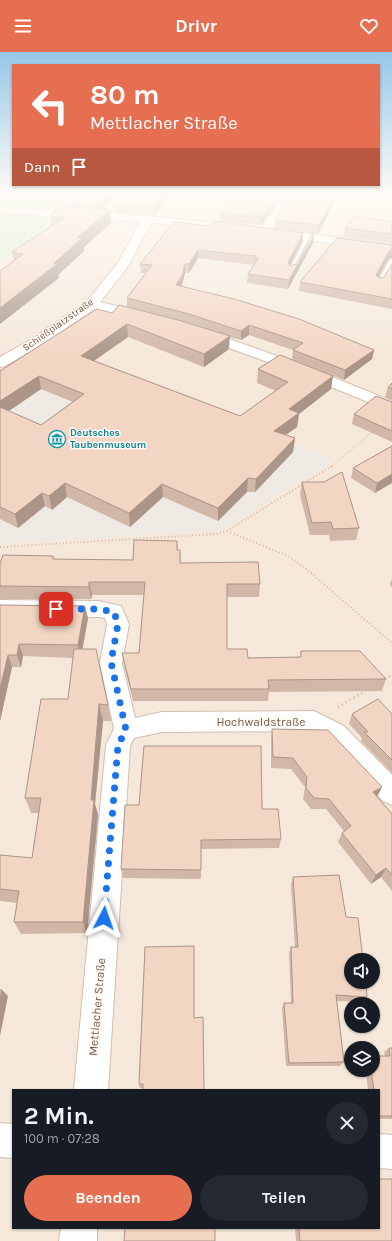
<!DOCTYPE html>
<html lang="de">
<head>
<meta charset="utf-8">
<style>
	:root { --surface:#171b24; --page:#242831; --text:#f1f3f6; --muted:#9ea1a6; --accent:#e76f51 }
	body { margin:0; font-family:Karla,sans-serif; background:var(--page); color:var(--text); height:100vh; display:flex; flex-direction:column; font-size:15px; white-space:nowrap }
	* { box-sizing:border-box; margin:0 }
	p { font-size:13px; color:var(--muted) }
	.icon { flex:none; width:22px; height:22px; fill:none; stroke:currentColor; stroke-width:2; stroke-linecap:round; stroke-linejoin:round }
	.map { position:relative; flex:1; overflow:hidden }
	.details { position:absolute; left:12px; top:1037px; width:368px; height:140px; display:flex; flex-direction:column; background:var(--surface); border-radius:0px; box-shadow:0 1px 3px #0004 }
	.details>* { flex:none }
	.hud { position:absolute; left:12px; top:12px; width:368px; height:122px; border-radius:0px; box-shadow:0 1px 3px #0004; background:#e76f51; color:#fff; overflow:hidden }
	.fabs { position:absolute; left:344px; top:901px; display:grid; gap:8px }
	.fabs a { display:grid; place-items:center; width:36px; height:36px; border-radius:50%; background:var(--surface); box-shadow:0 1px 3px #0004; font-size:20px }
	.pin { position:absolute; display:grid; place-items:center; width:34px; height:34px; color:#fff; margin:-17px; border-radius:8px; box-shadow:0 2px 6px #0006 }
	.me { position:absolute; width:44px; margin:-22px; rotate:4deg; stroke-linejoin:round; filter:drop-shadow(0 0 3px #0008) }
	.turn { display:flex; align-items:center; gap:14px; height:84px; padding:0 12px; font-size:18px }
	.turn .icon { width:52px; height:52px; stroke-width:2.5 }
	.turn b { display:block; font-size:28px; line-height:34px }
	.then { display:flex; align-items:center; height:38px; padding:0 12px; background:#0003; gap:8px; font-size:15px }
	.round { display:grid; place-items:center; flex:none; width:42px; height:42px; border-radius:21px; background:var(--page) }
	.headline { display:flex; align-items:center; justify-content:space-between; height:68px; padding:0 12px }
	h1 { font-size:24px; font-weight:700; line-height:30px }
	.button { display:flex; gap:8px; margin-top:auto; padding:8px 12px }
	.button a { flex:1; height:46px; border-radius:24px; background:var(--accent); color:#fff; font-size:16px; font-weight:700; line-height:46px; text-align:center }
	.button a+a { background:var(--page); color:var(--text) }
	header { display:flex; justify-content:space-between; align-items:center; height:52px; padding:0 12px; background:var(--accent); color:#fff; font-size:18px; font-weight:700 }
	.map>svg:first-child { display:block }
	.residential { fill:#f5e8da; fill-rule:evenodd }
	.industrial { fill:#efe9e4 }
	.green { fill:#d8ecc9 }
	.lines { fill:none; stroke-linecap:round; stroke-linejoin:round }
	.service-casing { stroke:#d1beb0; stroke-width:2 }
	.minor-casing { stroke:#d1beb0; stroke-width:2 }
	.path-far2 { stroke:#d9b8a5; stroke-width:1.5; stroke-dasharray:0.5 1.5; stroke-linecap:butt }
	.path-far1 { stroke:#d9b8a5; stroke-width:2; stroke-dasharray:1 2.5; stroke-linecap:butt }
	.path { stroke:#d9b8a5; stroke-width:3; stroke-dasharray:1 3.5; stroke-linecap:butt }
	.service { fill:#fff; fill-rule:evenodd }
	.minor { fill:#fff; fill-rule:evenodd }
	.wall { fill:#d1b7a8; fill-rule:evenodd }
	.shaded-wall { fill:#aa9588 }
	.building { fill:#f3d5c3; stroke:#aa9588 }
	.route { stroke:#1a73e8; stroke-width:7; stroke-dasharray:0 12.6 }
	.labels { text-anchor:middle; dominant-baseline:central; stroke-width:3; stroke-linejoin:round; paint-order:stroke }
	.far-street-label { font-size:10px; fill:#7a5c4d; stroke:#fffaf3 }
	.far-culture-label { font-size:10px; font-weight:bold; fill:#0d838f; stroke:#fffaf3; text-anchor:start }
	.street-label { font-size:12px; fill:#7a5c4d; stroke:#fffaf3 }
</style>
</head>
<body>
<header><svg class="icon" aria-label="menu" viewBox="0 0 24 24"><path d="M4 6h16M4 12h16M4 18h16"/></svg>Drivr<svg class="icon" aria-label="heart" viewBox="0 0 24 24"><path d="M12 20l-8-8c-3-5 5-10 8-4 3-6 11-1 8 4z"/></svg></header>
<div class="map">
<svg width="392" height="1189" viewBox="0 0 392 1189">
	<rect width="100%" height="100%" fill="#fdf6ec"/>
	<path class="residential" d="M55 143H392V1189H0V209L39 181 51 157ZM351 908H373V930H351ZM351 952H373V974H351ZM351 996H373V1018H351ZM13 1038H379V1176H13Z"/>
	<path class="industrial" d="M47 298 335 408 222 478 0 492V322Z"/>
	<path class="green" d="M0 143H55L52 157 54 167 40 180 0 209Z"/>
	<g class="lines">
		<g class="service-casing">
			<path id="service" d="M309 183 312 185 294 220 289 221 288 220 306 185Z
				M392 207V215L382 233 377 234 376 233 389 209Z"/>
		</g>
		<g class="minor-casing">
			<path id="minor" d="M286 143H296L272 177 392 193V201L261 181 259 179Z
				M0 155 147 164 240 173 244 174 246 176 244 178 240 179 151 171 129 213 100 250 150 262 152 265 150 268 145 269 94 257 40 294 5 314 0 315V305L30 288 87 249 117 212 140 170 0 161Z
				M201 277 305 314 392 349V360L295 320 196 284 194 281 196 278Z
				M0 548 99 549 121 554 129 572 122 611 135 666 162 660 314 659 344 674 392 723V753L383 749 326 688 311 679 162 680 134 686 130 694 108 1038H74L106 693 114 677 100 611 107 572 105 566 99 565 0 564Z
				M0 1071 13 1072V1106L0 1105Z
				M379 1082 392 1083V1117L379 1116Z
				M61 1176H97V1189H59Z"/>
		</g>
		<path class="path-far2" d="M0 180 21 183
			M0 190 23 183 33 177
			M331 415 373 379"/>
		<path class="path-far1" d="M227 479 290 505 305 516 392 591
			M0 495 216 482 227 479 332 414"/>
		<path class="path" d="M385 627 392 623
			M338 655 367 638"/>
		<use href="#service" class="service"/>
		<use href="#minor" class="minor"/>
	</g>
	<path class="wall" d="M119 143 101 157 110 158 111 171 84 195V199L58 223 59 226 14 209 12 200 51 174 50 164 66 154 56 153 55 145Z
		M125 143H170L155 163 124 160 122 161H115L114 153Z
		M233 143H284L261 173 220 169V161Z
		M293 143H338L318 182 275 176V168Z
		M392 168V191L343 185 345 176 391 170Z
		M174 170 302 190 290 214 296 212 313 191 288 237 247 231 248 222 254 213 198 206 189 221H185L182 233 181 234 374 298 372 307 344 328 292 307 293 298 249 283 241 288 229 285V297L204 315 128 285 94 309 240 364 276 339 257 331 258 317 333 324 331 337 299 362 297 375 286 383 295 386 293 400 255 440H247L218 469 163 445 130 475 67 445 52 458 45 454 18 476 0 467V319L112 261 127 255V246L146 221H141L140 212ZM41 337 73 350 41 373 9 359Z
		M388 208 378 225 379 226 384 225 392 212V257L299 239 300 230Z
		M392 331V348L385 345 388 335Z
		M392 350V390L352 372 354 362Z
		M392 394 375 441 351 426 353 416Z
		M302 430 359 476 356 488 330 489 329 483H310L300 443Z
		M177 489 178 498H180L181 511 260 532 259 545H227V597L248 606 300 605 301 599 386 627 382 639 269 640 268 649H133L124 613 122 601H139L144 543H92L91 547H0V512L53 504 54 507 133 508Z
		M392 527V536L390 532Z
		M0 553 88 566 82 597 108 653 111 669H103L95 752 98 763 87 881 21 882 14 870 17 851 0 849V803L32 806 39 761H31L25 746 68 647 73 606 23 604 21 615H12L0 669Z
		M352 662H392V721L361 689 362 686 349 672Z
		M272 677 377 745 392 762V839L381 825 371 832 338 790 342 781 344 779 326 757H311L303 747 305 735 291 717 271 716V688Z
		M262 757 281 787 279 796 201 797V827L123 826 121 817Z
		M293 825 346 865 367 945 363 950 336 949 344 1010 340 1014H286L282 956 284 951H291L289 901 291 895H295L291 833Z
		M145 895 143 1036H140L139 1032Z
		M389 996H392V1067H379V1038H368L366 1018H373L385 1004 384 1000Z
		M295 1176H379L392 1189H296Z"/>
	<path class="shaded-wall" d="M108 143H119L98 159 97 151Z
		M163 143H170L155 163 154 154Z
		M279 143H284L261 173 262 165Z
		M335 143H338L318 182 319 173Z
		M123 151 124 160 122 161 121 153Z
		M110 158 111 171 84 195V199L58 223 59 226 0 272V256L54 211 78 185Z
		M303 181 302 190 287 219 288 210Z
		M314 183 313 191 288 237 289 228Z
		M198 198V206L189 221V212Z
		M392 198V206L388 208 375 232 376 223 389 199Z
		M185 212V221L182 233 176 242V233Z
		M127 272 128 285 82 317 81 304Z
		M249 273V283L241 288V279Z
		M230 284 229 297 204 315V302Z
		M374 298 372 307 344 328 345 318Z
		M39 324 41 337 0 365V349Z
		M333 324 331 337 299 362 297 375 273 392 274 379 289 357Z
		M295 386 293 400 255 440 256 427Z
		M392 422V431L375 441 377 431Z
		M248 426 247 440 218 469V456Z
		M65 431 67 445 52 458 49 444Z
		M162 432 163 445 130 475 129 461Z
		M42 441 45 454 18 476 15 462Z
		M89 530 92 543 91 547 89 535Z
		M85 554 88 566 81 606 78 593Z
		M19 592 23 604 21 615 17 603Z
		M8 603 12 615 0 669V637Z
		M99 652 103 669 95 752 98 763 87 881 83 870 91 748Z
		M382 735 377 745 373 740Z
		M386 816 381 825 371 832 376 823Z
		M2 938 8 944 0 984V949Z"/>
	<path class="building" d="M58 143H108L97 151 74 150 76 148 55 145Z
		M125 143H163L154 154 123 151 121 153H114Z
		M233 143H279L262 165 220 161Z
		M293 143H335L319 173 275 168Z
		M62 154 110 158 78 185 82 186 54 211 57 212 0 256V219L23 202 12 200 64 166 50 164Z
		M355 164 391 170 392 168V182L345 176Z
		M214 169 303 181 288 210 290 214 296 212 312 182 314 183 289 228 248 222 259 206H255L256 204 198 198 189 212H185L182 224 176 233 234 247 299 267 374 298 345 318 293 298 303 291 249 273 241 279 189 262 127 246 152 213 140 212 174 170 210 174Z
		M337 186 392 193V198L389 199 376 223 379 226 384 225 392 212V247L300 230Z
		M119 253 178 268 230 284 204 302 127 272 81 304 240 364 288 330 258 317 280 303 333 324 289 357 299 361 274 379 295 386 256 427 248 426 218 456 162 432 129 461 65 431 49 444 42 441 15 462 0 455V355L41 373 84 342 39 324 0 349V319L97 257 112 261Z
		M392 331V337L388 335Z
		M376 344 392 350V379L354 362Z
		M392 394V422L377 431 353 416Z
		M342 420 359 476 333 477 331 470 312 471 302 430H324Z
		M134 488 177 489V498H180V511L258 510 260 532H227V597H247L248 606 301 605V599H360L386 627 268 628 269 637H131L122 601H139L145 530H89V535L0 534V512L3 503 53 504V507L133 508Z
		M0 553 85 554 78 593 19 592 17 603H8L0 637Z
		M74 597H96L108 653 99 652 91 748H94L83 870H14L19 839 0 837V803L32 806 41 746H25L41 647H68Z
		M378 647 392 662V708L364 680H368L352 662Z
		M272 677 328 678 382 735 373 740 392 762V823L386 816 376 823 342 781 351 774 329 747 314 746 306 736 307 725 293 706 273 705Z
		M144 694H261L262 757H278L281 787 201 788V818L121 817 125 753H139Z
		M339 823 346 865 358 866 363 908H351V930H366L367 945 336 943 344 1010 289 1011 284 951H293L291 895H298L293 825Z
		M194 894V966L203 965 204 1038H143V1032H139L145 895Z
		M0 938H2L0 949Z
		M389 996H392V1064H379V1038H374L371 1018H373V1004H390Z
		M379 1127H392V1189H300L299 1176H379Z
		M125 1176H215V1189H124Z"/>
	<linearGradient id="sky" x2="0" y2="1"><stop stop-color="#97c7e8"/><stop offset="0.46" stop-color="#fefbf6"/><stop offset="1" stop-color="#fefbf6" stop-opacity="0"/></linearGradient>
	<rect width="392" height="309" fill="url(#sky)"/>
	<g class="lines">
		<path class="route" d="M56 557H99L114 560 118 572 111 610 126 678 118 693 104 866"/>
	</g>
	<defs>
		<g id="museum-ring" transform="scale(0.9)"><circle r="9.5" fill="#fffaf3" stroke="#0f9aa8" stroke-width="1.5"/><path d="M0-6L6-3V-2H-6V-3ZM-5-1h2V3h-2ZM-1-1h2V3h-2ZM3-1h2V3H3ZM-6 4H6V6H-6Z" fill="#0f9aa8"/></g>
	</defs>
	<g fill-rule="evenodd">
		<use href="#museum-ring" x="57" y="387"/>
	</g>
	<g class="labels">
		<g class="far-street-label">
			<text transform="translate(58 273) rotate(-35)">Schießplatzstraße</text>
		</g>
		<g class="far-culture-label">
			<text x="70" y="381">Deutsches<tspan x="70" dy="12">Taubenmuseum</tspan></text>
		</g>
		<g class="street-label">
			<text x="261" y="670">Hochwaldstraße</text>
			<text transform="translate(97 955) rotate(-85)">Mettlacher Straße</text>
		</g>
	</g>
</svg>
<div class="fabs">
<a><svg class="icon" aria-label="sound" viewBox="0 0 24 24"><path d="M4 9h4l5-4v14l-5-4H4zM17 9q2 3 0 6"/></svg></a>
<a><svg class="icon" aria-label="search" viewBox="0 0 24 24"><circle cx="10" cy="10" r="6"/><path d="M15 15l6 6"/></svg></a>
<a><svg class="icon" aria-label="layers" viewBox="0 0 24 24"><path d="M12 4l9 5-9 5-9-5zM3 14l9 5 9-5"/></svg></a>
</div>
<div class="pin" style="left:56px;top:557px;background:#d93025"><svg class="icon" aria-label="arrive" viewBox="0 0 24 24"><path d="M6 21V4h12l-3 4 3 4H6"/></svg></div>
<svg class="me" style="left:104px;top:866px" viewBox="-20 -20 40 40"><path d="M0-17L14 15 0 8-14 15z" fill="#1a73e8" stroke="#fff" stroke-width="4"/></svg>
<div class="hud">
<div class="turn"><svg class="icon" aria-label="left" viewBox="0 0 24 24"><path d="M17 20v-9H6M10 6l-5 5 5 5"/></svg><div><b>80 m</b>Mettlacher Straße</div></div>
<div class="then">Dann<svg class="icon" aria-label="arrive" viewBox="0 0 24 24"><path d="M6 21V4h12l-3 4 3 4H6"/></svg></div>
</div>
<section class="details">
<div class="headline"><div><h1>2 Min.</h1><p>100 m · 07:28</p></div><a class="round"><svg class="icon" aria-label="close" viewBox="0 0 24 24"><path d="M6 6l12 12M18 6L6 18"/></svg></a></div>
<div class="button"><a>Beenden</a><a>Teilen</a></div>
</section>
</div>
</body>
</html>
